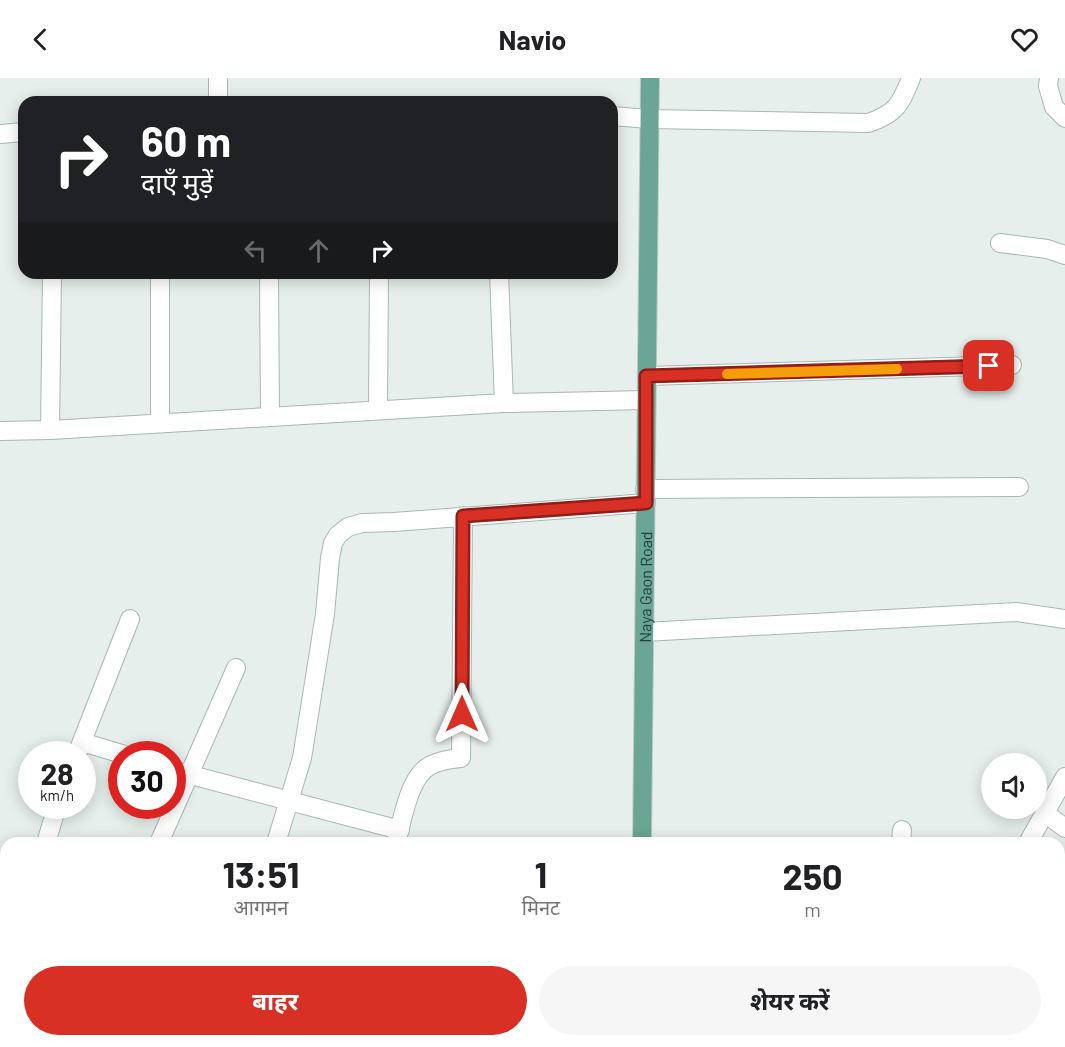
<!DOCTYPE html>
<html lang="hi">
<head>
<meta charset="utf-8">
<style>
	:root { --surface:#fff; --page:#f6f6f6; --text:#202124; --muted:#757577; --accent:#d93025 }
	body { margin:0; font-family:Barlow,"Noto Sans Devanagari",sans-serif; background:var(--page); color:var(--text); height:100vh; display:flex; flex-direction:column; font-size:22px; white-space:nowrap }
	* { box-sizing:border-box; margin:0 }
	p { font-size:20px; color:var(--muted) }
	.icon { flex:none; width:33px; height:33px; fill:none; stroke:currentColor; stroke-width:2; stroke-linecap:round; stroke-linejoin:round }
	.map { position:relative; flex:1; overflow:hidden }
	.side { position:absolute; left:0px; top:759px; width:1065px; height:210px; display:flex; flex-direction:column; background:var(--surface); border-radius:18px 18px 0 0; box-shadow:0 3px 15px #0003 }
	.side>* { flex:none }
	.hud { position:absolute; left:18px; top:18px; width:600px; height:183px; border-radius:18px; box-shadow:0 3px 15px #0003; background:#202124; color:#fff; overflow:hidden }
	.tools { position:absolute; left:981px; top:675px; display:grid; gap:12px }
	.tools a { display:grid; place-items:center; width:66px; height:66px; border-radius:50%; background:var(--surface); box-shadow:0 3px 15px #0003; font-size:30px }
	.speed { position:absolute; left:18px; top:663px; display:flex; gap:12px; font-size:30px; font-weight:700; text-align:center }
	.speed>* { display:grid; place-content:center; width:78px; height:78px; border-radius:50%; background:var(--surface); box-shadow:0 3px 15px #0003; line-height:1 }
	.speed small { font-size:15px; font-weight:400 }
	.speed .limit { border:9px solid #d22; background:#fff; color:#111 }
	.pin { position:absolute; display:grid; place-items:center; width:51px; height:51px; color:#fff; margin:-26px; border-radius:12px; box-shadow:0 3px 9px #0006 }
	.me { position:absolute; width:66px; margin:-33px; rotate:0deg; stroke-linejoin:round; filter:drop-shadow(0 0 4px #0008) }
	.turn { display:flex; align-items:center; gap:21px; height:126px; padding:0 24px; font-size:27px }
	.turn .icon { width:78px; height:78px; stroke-width:2.5 }
	.turn b { display:block; font-size:42px; line-height:51px }
	.lanes { display:flex; align-items:center; height:57px; padding:0 24px; background:#0003; justify-content:center; gap:30px; direction:ltr }
	.lanes .off { opacity:.35 }
	.eta { display:flex; justify-content:space-evenly; align-items:center; height:102px; text-align:center }
	.eta b { font-size:36px; font-weight:700; line-height:42px }
	.cta { display:flex; gap:12px; margin-top:auto; padding:12px 24px }
	.cta a { flex:1; height:69px; border-radius:36px; background:var(--accent); color:#fff; font-size:24px; font-weight:700; line-height:69px; text-align:center }
	.cta a+a { background:var(--page); color:var(--text) }
	header { display:flex; justify-content:space-between; align-items:center; height:78px; padding:0 24px; background:var(--surface); font-size:27px; font-weight:700 }
	.map>svg:first-child { display:block }
	.lines { fill:none; stroke-linecap:round; stroke-linejoin:round }
	.minor-casing { stroke:#a8b8b2; stroke-width:20 }
	.primary-casing { stroke:#c2cac8; stroke-width:20 }
	.minor { stroke:#fff; stroke-width:18 }
	.primary { stroke:#6aa596; stroke-width:18 }
	.route-casing { stroke:#8d1f18; stroke-width:15 }
	.route { stroke:#d93025; stroke-width:10 }
	.slow { stroke:#f59e0b; stroke-width:10 }
	.labels { text-anchor:middle; dominant-baseline:central; stroke-width:5; stroke-linejoin:round; paint-order:stroke }
	.street-label { font-size:16px; fill:#24423a; stroke:#f7fbf9 }
</style>
</head>
<body>
<header><svg class="icon" aria-label="back" viewBox="0 0 24 24"><path d="M15 5l-7 7 7 7"/></svg>Navio<svg class="icon" aria-label="heart" viewBox="0 0 24 24"><path d="M12 20l-8-8c-3-5 5-10 8-4 3-6 11-1 8 4z"/></svg></header>
<div class="map">
<svg width="1065" height="969" viewBox="0 0 1065 969">
	<rect width="100%" height="100%" fill="#e6efeb"/>
	<g class="lines">
		<g class="minor-casing">
			<path id="minor" d="M1049 0 1048 8 1054 29 1065 40
				M218 24V0
				M612 38 649 41 868 45C896 36 901 26 911 0
				M0 56 24 54
				M1000 165 1047 171 1065 177
				M269 195 270 339
				M499 195 504 325
				M647 298 1012 287
				M378 332 379 195
				M160 345V195
				M50 352 52 195
				M0 353 50 352 504 325 646 322
				M645 411 1019 409
				M644 554 1016 534 1065 541
				M82 664 122 676
				M77 676 130 541
				M172 692 400 752
				M1045 735 1065 750
				M46 765 57 728
				M159 765 236 590
				M276 765 302 680 325 536 330 480 333 465 338 457 348 449 362 445 394 444 646 425
				M396 765C402 744 408 705 425 691 435 683 449 681 461 680L463 438
				M901 765 902 752
				M1028 765 1065 699
				M0 815 6 816
				M381 963V969
				M553 963 579 969
				M1 969 6 938
				M127 969 134 963
				M503 969V963
				M890 969V963
				M1016 969V963"/>
		</g>
		<g class="primary-casing">
			<g id="primary">
				<path id="s1" d="M642 765 650 0"/>
				<path d="M640 969V963"/>
			</g>
		</g>
		<use href="#minor" class="minor"/>
		<use href="#primary" class="primary"/>
	</g>
	<g class="lines">
		<g class="route-casing">
			<path id="route" d="M462 636 463 438 646 425V298L989 288"/>
		</g>
		<use href="#route" class="route"/>
		<path class="slow" d="M727 296 897 291"/>
	</g>
	<g class="labels">
		<g class="street-label">
			<text stroke="none"><textPath href="#s1" startOffset="256">Naya Gaon Road</textPath></text>
		</g>
	</g>
</svg>
<div class="tools">
<a><svg class="icon" aria-label="sound" viewBox="0 0 24 24"><path d="M4 9h4l5-4v14l-5-4H4zM17 9q2 3 0 6"/></svg></a>
</div>
<div class="speed"><div>28<small>km/h</small></div><div class="limit">30</div></div>
<div class="pin" style="left:989px;top:288px;background:#d93025"><svg class="icon" aria-label="arrive" viewBox="0 0 24 24"><path d="M6 21V4h12l-3 4 3 4H6"/></svg></div>
<svg class="me" style="left:462px;top:636px" viewBox="-20 -20 40 40"><path d="M0-17L14 15 0 8-14 15z" fill="#d93025" stroke="#fff" stroke-width="4"/></svg>
<div class="hud">
<div class="turn"><svg class="icon" aria-label="right" viewBox="0 0 24 24"><path d="M7 20v-9h11M14 6l5 5-5 5"/></svg><div><b>60 m</b>दाएँ मुड़ें</div></div>
<div class="lanes"><svg class="icon off" aria-label="left" viewBox="0 0 24 24"><path d="M17 20v-9H6M10 6l-5 5 5 5"/></svg><svg class="icon off" aria-label="ahead" viewBox="0 0 24 24"><path d="M12 20V5M6 11l6-6 6 6"/></svg><svg class="icon" aria-label="right" viewBox="0 0 24 24"><path d="M7 20v-9h11M14 6l5 5-5 5"/></svg></div>
</div>
<section class="side">
<div class="eta">
<div><b>13:51</b><p>आगमन</p></div>
<div><b>1</b><p>मिनट</p></div>
<div><b>250</b><p>m</p></div>
</div>
<div class="cta"><a>बाहर</a><a>शेयर करें</a></div>
</section>
</div>
</body>
</html>
